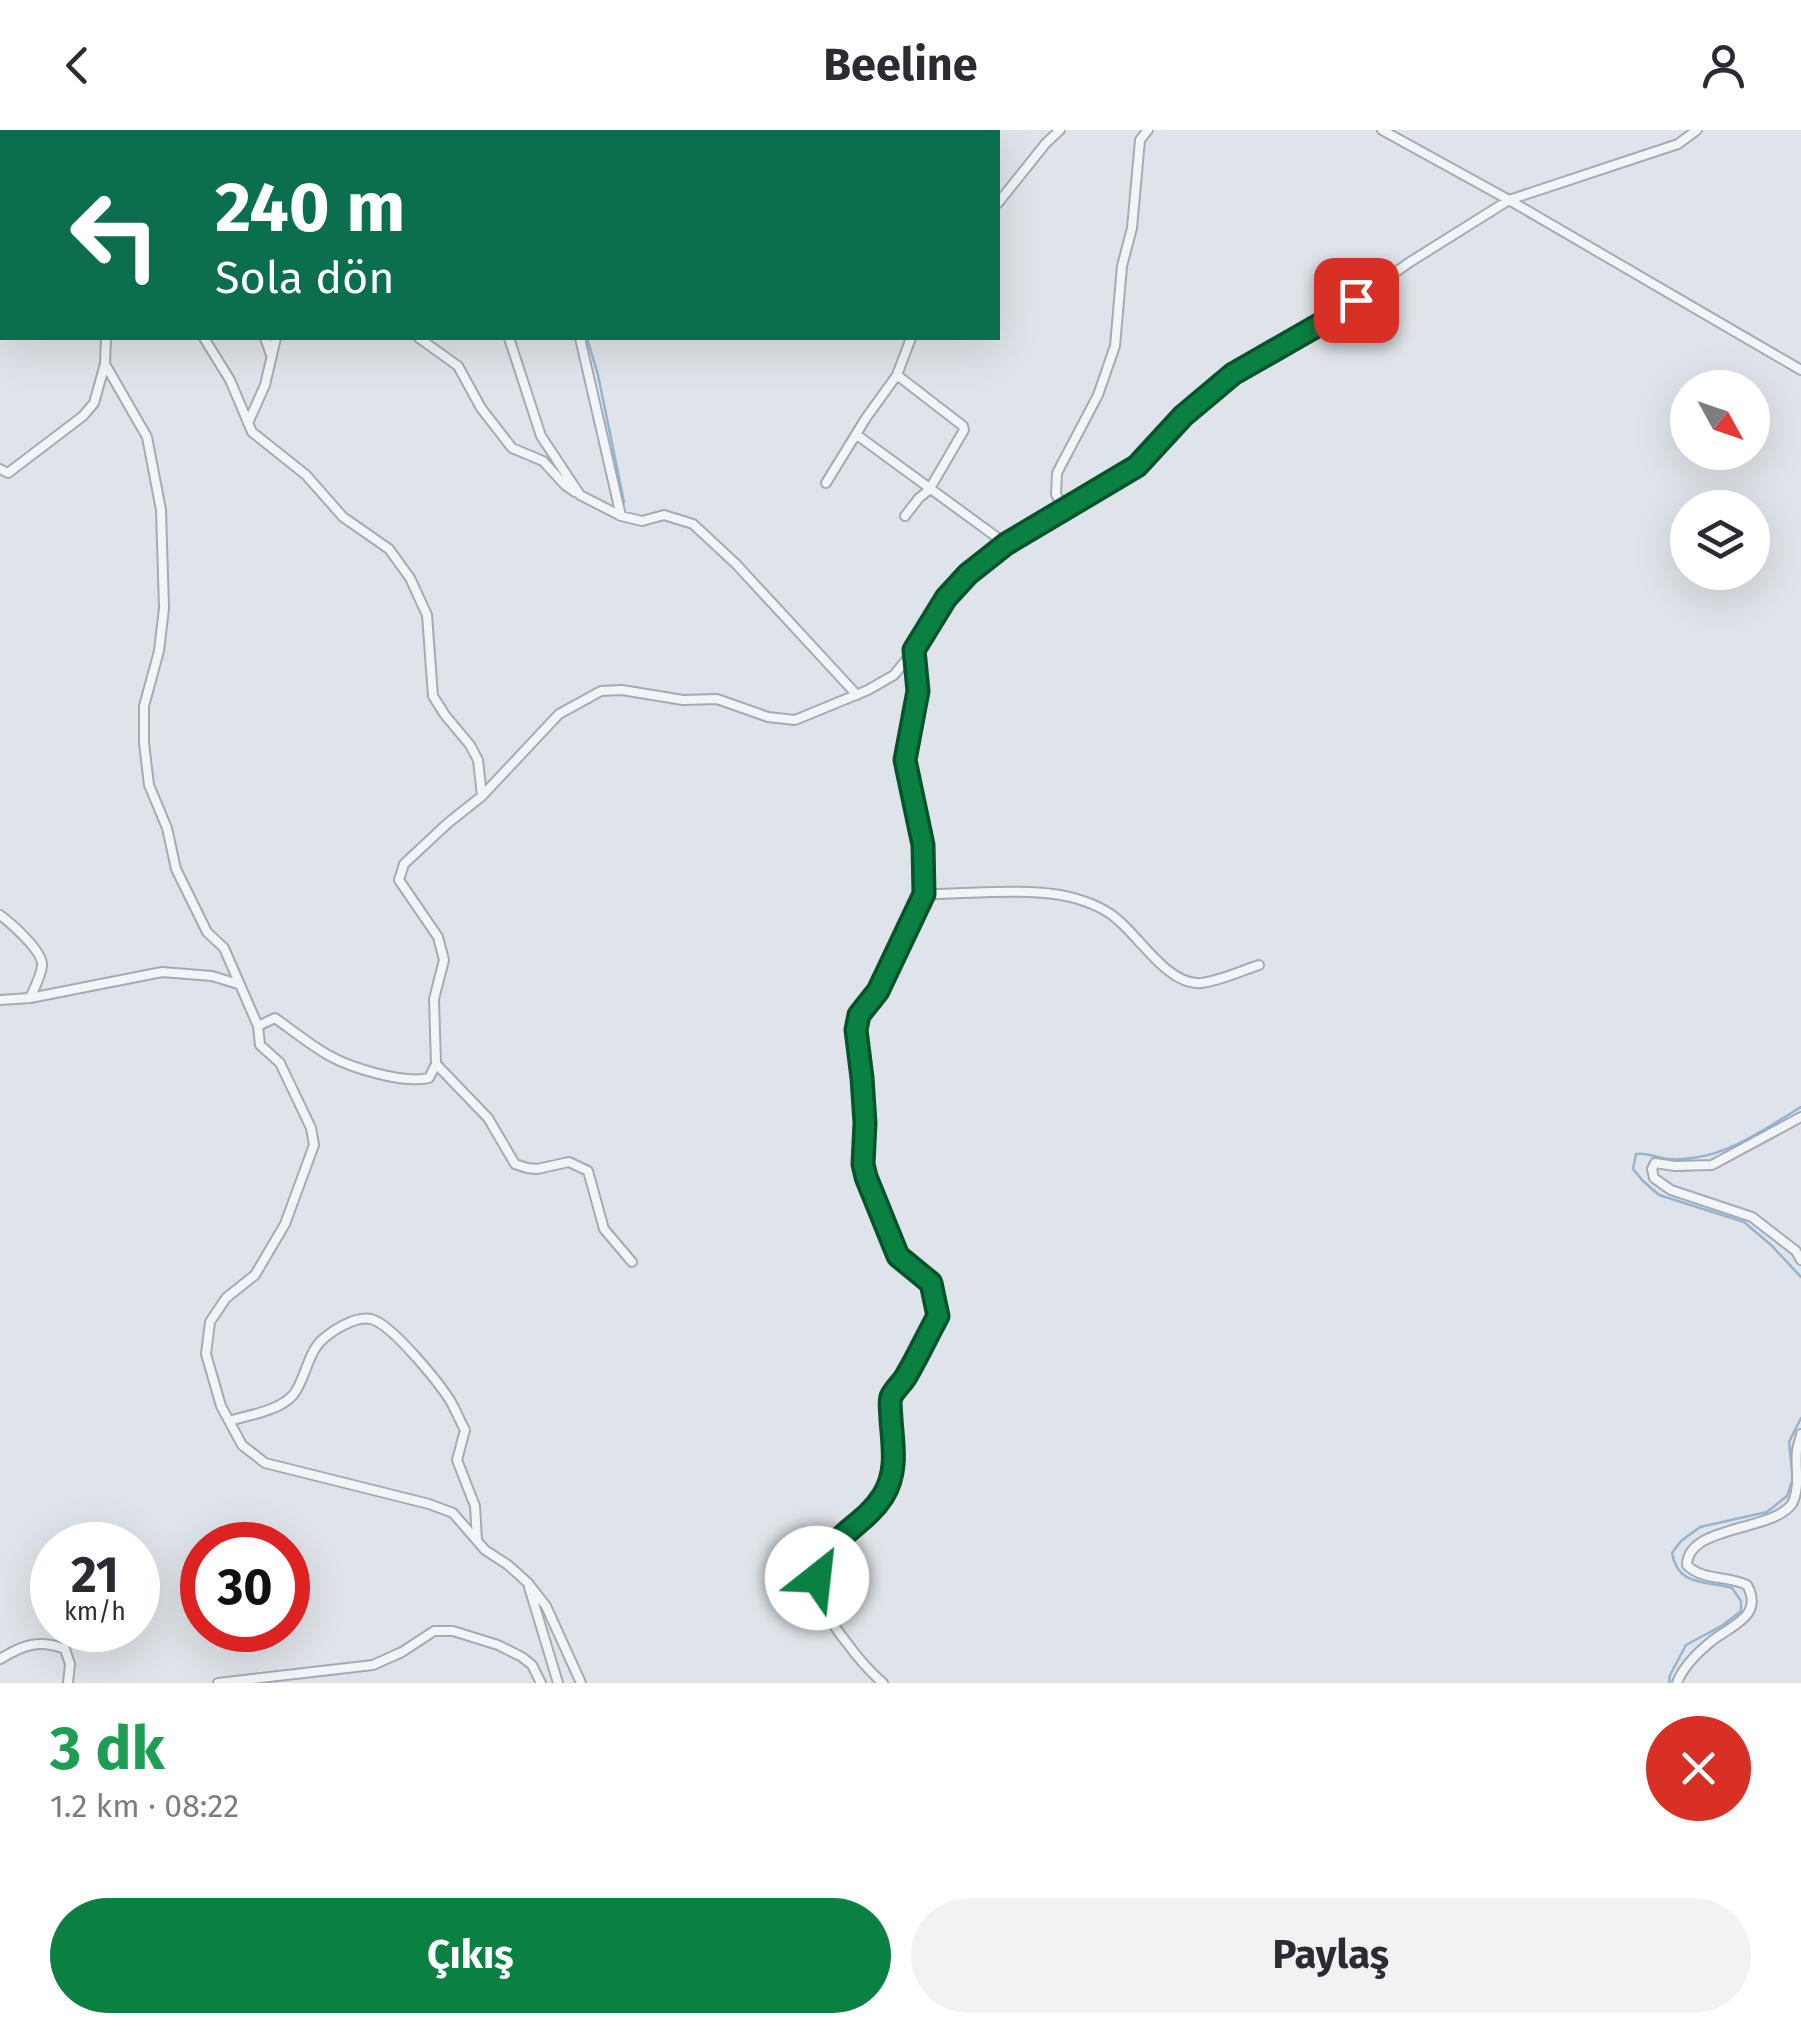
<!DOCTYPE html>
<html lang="tr">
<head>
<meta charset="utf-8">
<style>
	:root { --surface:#fff; --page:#f2f2f3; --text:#2b2b33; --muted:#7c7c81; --accent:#0b8043 }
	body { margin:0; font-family:"Fira Sans",sans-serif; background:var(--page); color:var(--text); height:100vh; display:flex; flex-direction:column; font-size:38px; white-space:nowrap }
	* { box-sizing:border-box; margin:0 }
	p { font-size:32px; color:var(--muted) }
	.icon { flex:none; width:55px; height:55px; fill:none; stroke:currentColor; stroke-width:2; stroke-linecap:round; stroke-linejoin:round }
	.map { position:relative; height:1553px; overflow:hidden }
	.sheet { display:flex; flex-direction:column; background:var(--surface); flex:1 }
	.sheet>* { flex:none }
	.banner { position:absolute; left:0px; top:0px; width:1000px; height:210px; box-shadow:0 10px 40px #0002; background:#0b6e4f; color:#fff; overflow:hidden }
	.needle { width:65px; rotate:130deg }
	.controls { position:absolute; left:1670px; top:240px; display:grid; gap:20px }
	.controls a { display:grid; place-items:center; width:100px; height:100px; border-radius:50%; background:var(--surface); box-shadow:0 10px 40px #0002; font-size:50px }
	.speed { position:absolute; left:30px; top:1392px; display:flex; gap:20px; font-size:50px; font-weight:700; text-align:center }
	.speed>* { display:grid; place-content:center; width:130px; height:130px; border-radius:50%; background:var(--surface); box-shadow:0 10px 40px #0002; line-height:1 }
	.speed small { font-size:25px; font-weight:400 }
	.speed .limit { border:15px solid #d22; background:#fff; color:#111 }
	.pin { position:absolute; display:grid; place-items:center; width:85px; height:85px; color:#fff; margin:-42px; border-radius:20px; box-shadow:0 5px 15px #0006 }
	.me { position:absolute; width:110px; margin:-55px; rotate:29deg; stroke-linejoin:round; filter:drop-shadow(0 0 8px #0008) }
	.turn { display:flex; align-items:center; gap:35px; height:210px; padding:0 50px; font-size:45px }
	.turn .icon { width:130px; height:130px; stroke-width:2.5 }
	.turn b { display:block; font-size:70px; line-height:85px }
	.round { display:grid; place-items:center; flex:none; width:105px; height:105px; border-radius:52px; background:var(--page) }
	.summary { display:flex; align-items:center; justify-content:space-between; height:170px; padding:0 50px }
	h1 { font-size:60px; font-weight:700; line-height:75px; color:#1e9e55 }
	.primary-button { display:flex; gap:20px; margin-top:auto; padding:20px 50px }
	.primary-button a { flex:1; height:115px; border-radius:60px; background:var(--accent); color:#fff; font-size:40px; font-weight:700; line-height:115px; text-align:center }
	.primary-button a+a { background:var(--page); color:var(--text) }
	header { display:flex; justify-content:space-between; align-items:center; height:130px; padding:0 50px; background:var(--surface); font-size:45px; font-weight:700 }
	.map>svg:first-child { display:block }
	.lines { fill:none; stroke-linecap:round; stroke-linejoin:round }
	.stream { stroke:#96b4ce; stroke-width:2.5 }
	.minor-casing { stroke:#a4abb5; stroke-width:12 }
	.minor { stroke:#f2f5f8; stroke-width:8 }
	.route-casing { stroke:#07532c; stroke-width:25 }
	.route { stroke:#0b8043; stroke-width:18 }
</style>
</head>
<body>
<header><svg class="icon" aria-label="back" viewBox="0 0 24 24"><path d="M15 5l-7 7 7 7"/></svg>Beeline<svg class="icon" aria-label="person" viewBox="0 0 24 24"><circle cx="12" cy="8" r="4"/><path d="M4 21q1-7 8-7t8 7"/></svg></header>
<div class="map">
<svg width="1801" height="1553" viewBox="0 0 1801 1553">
	<rect width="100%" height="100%" fill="#dfe4ea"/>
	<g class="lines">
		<path class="stream" d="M546 0V2
			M587 208 598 245 624 372
			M1801 977C1768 997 1731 1024 1692 1028 1685 1029 1675 1030 1668 1029 1656 1028 1649 1022 1636 1024L1633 1039 1643 1051 1659 1065 1744 1092 1771 1115 1801 1147
			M1669 1553 1670 1545 1686 1515 1723 1495 1741 1481V1471L1732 1458C1705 1450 1678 1457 1672 1423L1681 1411 1700 1397 1767 1382 1787 1366 1793 1349 1789 1312 1801 1288"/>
		<g class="minor-casing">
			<path id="minor" d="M267 0 270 2
				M431 0 432 2
				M519 0 520 2
				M913 0 916 2
				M1382 0 1509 70 1801 240
				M122 2 123 0
				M330 2 331 0
				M998 73 1046 13 1060 0
				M0 136 2 139
				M0 199 1 197
				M106 208 105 234 147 307 161 380 164 478 159 521 144 576V613L149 655 167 698 176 739 207 802 224 818 258 896
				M204 208 230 250 252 302 306 345 343 387 389 419 410 448 427 485 433 566 445 585 470 615 478 630 482 666
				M265 208 271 225
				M419 208 458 236 481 278 512 318 543 331 565 355 575 362
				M509 208 541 306 580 365 621 386 642 391 664 385 693 394 736 434 857 565
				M580 208 621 386
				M897 245 963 296 964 300 929 360 919 368 905 386
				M248 293 265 255 276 208
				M857 305 1006 414
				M0 339 8 343 83 286 94 273 105 234
				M826 353 866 288 897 245 911 208
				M1064 380 1056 364 1057 343 1098 265 1115 216 1122 136 1132 98 1140 10 1148 0
				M924 764C966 764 1031 757 1070 767 1086 771 1106 779 1118 790 1141 809 1169 856 1201 853 1219 851 1241 841 1259 835
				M0 785C11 793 44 822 42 836 41 846 34 859 30 868
				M0 870 30 868 162 842 212 846 238 854
				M436 934 488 988 515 1034 527 1038 537 1039 569 1032 588 1041 604 1099 632 1132
				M1801 987 1712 1035 1675 1036 1655 1033 1652 1039 1654 1048 1671 1060 1752 1087 1796 1121 1801 1130
				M229 1291C249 1285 279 1281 293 1265 305 1251 307 1224 322 1210 333 1200 355 1186 371 1189 392 1194 440 1254 451 1272 456 1281 460 1291 465 1300L457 1330 475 1376 477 1410
				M529 1457 558 1553
				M0 1529C23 1515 38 1509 65 1519L70 1534 68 1553
				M218 1553 373 1535 402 1522 434 1501H453L498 1515 522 1527 532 1535 541 1553
				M581 1553 546 1476 528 1453 508 1435 485 1420 453 1383 429 1374 265 1333 242 1315 221 1276 206 1224 210 1192 226 1168 255 1145 285 1094 314 1015 311 998 280 933 260 915 258 896 275 888C292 900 309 914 328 925 351 938 403 954 429 948L436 934 434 869 444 830 438 807 399 750 404 734 448 693 482 666 559 584 601 561 622 560 683 570 717 569 768 587 795 590 868 560 894 545 914 520 946 469 969 444 1006 414 1137 336 1183 286 1233 245 1329 189 1410 132 1509 70 1678 14 1697 0
				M883 1553C869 1541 858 1528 847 1513 819 1478 800 1443 841 1407 860 1390 882 1376 890 1350 899 1323 883 1288 891 1266 894 1259 901 1253 905 1247 917 1227 927 1206 938 1186L931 1153 898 1126 866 1047 863 1034 865 993 863 948 856 899 859 885 878 861 924 764 923 715 905 629 918 561 915 521
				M1677 1553C1683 1536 1698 1522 1713 1510 1732 1495 1764 1486 1747 1455 1727 1445 1702 1451 1687 1435 1688 1395 1771 1402 1792 1374 1801 1356 1795 1339 1797 1320 1797 1318 1801 1306 1801 1304"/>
		</g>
		<use href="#minor" class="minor"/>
	</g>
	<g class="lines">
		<g class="route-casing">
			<path id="route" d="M817 1448C825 1406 862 1399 883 1366 898 1342 893 1316 891 1290 891 1283 889 1273 891 1267 894 1260 901 1254 905 1248 917 1228 927 1206 938 1186L931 1153 898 1126 866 1047 863 1034 865 993 862 948 856 900 859 885 878 861 924 764 923 715 905 630 918 561 914 520 946 468 968 444 1006 414 1137 336 1183 286 1233 244 1329 189 1356 170"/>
		</g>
		<use href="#route" class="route"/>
	</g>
</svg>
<div class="controls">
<a><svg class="needle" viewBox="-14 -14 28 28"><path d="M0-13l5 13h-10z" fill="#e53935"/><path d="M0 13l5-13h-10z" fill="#7c7c81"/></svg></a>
<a><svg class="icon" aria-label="layers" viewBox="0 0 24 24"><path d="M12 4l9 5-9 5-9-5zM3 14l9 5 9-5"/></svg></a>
</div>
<div class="speed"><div>21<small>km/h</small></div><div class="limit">30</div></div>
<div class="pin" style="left:1356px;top:170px;background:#d93025"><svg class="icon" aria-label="arrive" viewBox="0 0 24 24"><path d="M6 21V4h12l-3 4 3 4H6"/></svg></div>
<svg class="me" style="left:817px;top:1448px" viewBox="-20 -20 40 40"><circle r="19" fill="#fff"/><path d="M0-13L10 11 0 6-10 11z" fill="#0b8043"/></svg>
<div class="banner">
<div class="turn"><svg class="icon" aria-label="left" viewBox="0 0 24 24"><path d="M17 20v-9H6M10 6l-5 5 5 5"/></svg><div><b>240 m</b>Sola dön</div></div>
</div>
</div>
<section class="sheet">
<div class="summary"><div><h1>3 dk</h1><p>1.2 km · 08:22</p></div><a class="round" style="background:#d93025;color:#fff"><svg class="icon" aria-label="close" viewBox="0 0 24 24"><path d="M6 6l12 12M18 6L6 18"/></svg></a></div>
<div class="primary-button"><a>Çıkış</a><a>Paylaş</a></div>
</section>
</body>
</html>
